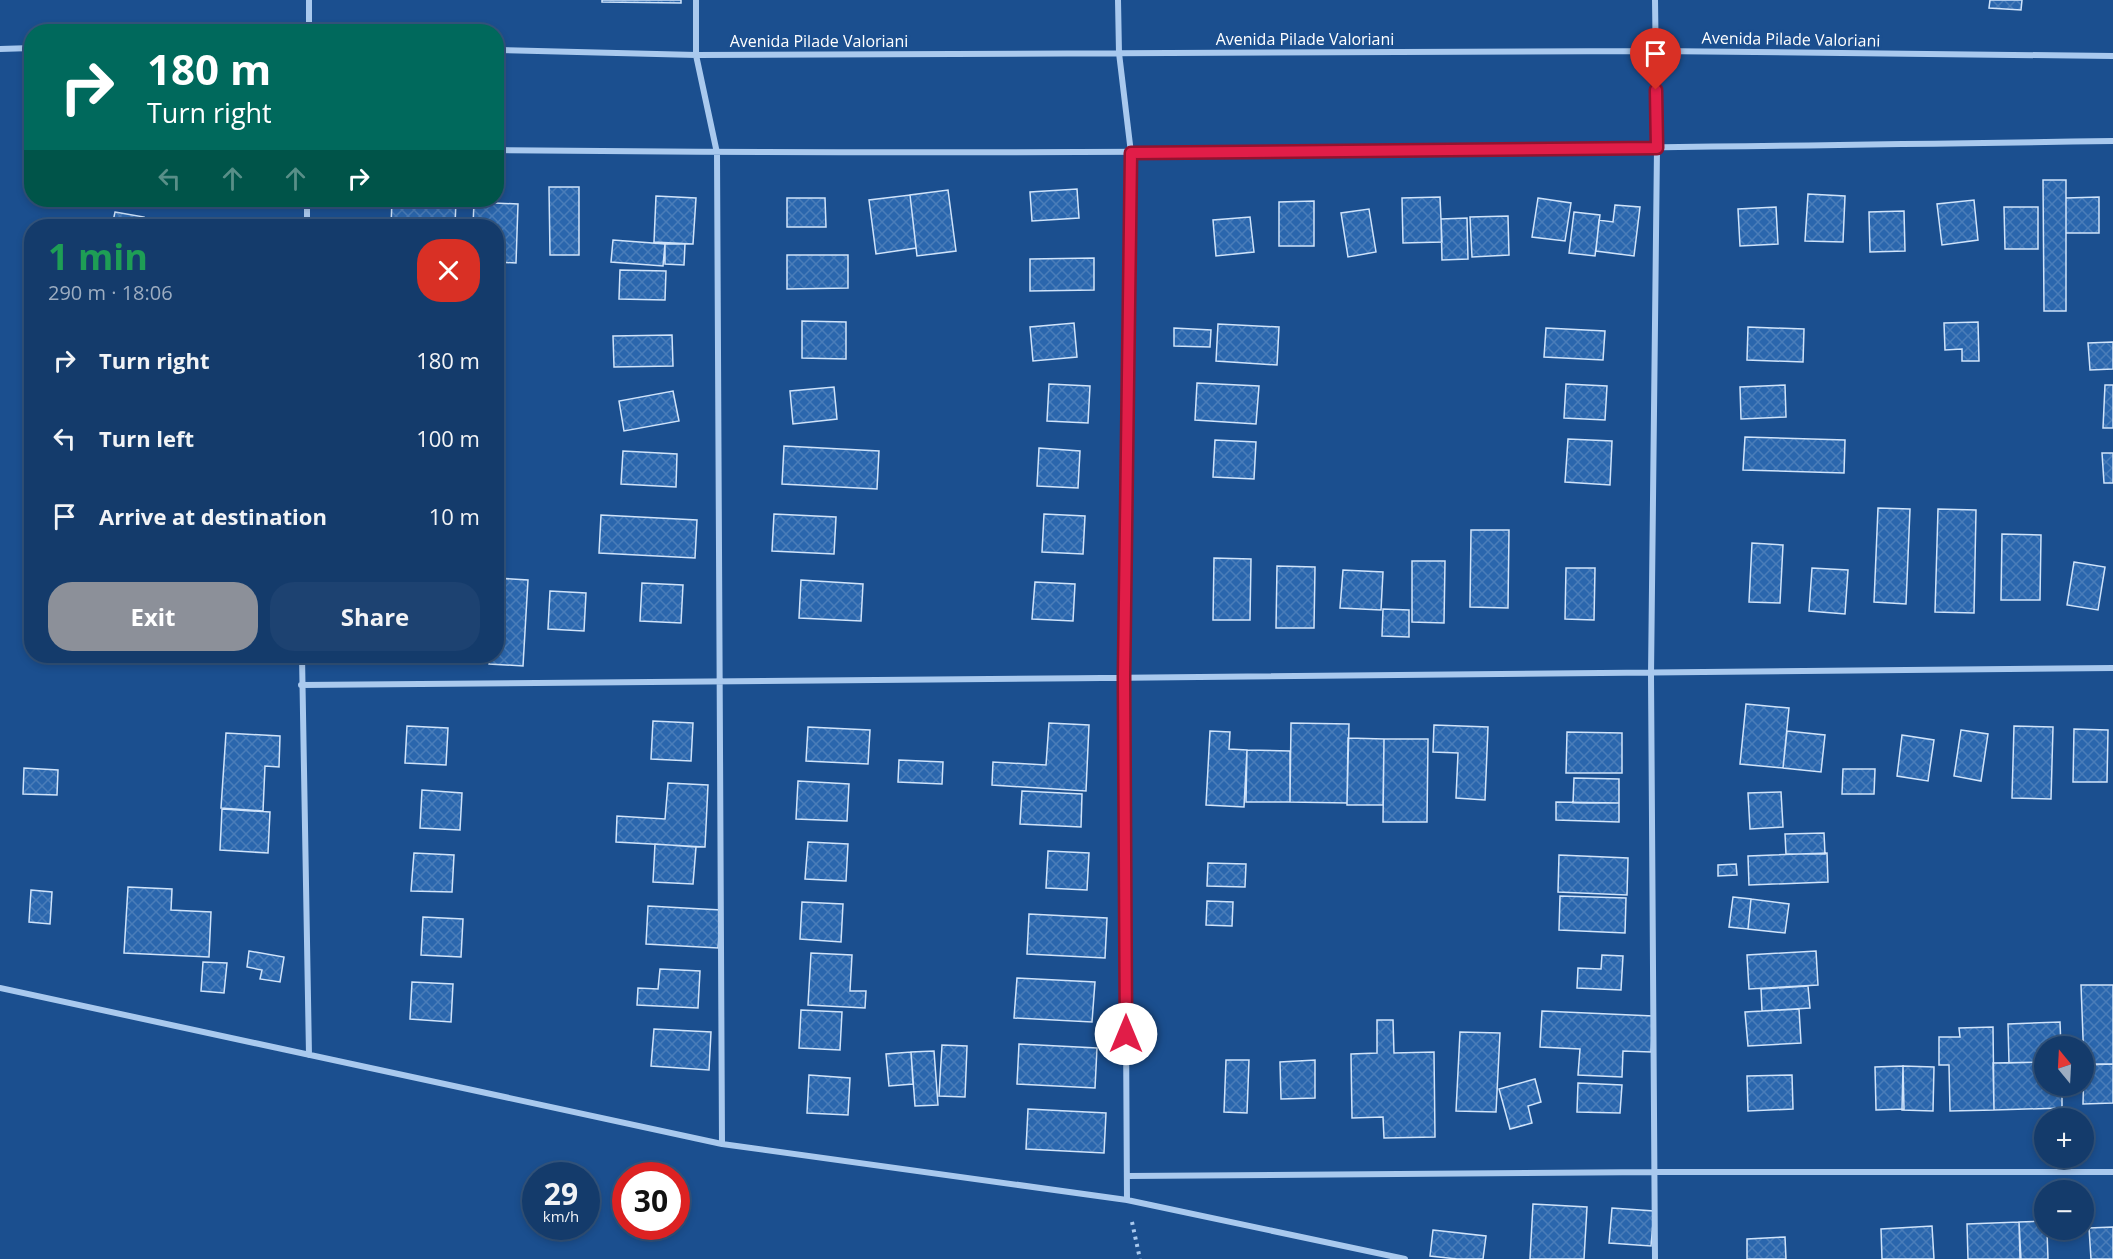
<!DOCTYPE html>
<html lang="en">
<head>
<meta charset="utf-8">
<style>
	:root { --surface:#143b6b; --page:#1d4271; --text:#f1f3f6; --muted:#9dadc1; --line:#33557e; --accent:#8c9099 }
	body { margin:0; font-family:"Open Sans",sans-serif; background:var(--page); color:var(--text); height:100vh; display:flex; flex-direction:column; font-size:22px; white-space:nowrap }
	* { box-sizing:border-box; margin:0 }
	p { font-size:20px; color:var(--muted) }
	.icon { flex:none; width:33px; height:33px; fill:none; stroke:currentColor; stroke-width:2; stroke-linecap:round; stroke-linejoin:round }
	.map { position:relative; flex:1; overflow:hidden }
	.details { position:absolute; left:24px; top:219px; width:480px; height:444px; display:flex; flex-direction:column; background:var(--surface); border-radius:24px; box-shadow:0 3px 9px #0003,0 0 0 2px var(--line) }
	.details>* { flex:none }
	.guide { position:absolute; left:24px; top:24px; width:480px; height:183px; border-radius:24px; box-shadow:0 3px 9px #0003,0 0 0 2px var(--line); background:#00695c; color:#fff; overflow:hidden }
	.needle { width:39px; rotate:342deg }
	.buttons { position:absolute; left:2034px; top:1036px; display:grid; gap:12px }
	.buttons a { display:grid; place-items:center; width:60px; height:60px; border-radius:50%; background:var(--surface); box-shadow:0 3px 9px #0003,0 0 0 2px var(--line); font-size:30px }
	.speed { position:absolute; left:522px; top:1162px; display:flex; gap:12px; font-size:30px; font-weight:700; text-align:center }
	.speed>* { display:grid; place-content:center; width:78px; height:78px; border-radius:50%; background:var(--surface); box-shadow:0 3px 9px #0003,0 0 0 2px var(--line); line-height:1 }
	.speed small { font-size:15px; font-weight:400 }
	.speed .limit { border:9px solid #d22; background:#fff; color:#111 }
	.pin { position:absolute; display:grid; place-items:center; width:51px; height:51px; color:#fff; margin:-62px -26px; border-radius:50% 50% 50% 0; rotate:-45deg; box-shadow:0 0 6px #0007 }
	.pin .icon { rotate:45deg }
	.me { position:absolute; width:66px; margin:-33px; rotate:0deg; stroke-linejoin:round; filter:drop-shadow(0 0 4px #0008) }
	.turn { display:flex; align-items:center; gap:21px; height:126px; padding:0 24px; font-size:27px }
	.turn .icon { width:78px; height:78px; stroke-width:2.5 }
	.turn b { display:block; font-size:42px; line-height:51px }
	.lanes { display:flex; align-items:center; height:57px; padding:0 24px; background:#0003; justify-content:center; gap:30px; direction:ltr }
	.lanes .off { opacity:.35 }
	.round { display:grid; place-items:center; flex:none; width:63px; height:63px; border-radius:24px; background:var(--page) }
	.headline { display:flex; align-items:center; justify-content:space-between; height:102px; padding:0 24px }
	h1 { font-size:36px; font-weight:700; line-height:45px; color:#1e9e55 }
	.cta { display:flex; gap:12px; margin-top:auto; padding:12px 24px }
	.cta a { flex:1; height:69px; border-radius:24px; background:var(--accent); color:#fff; font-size:24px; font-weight:700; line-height:69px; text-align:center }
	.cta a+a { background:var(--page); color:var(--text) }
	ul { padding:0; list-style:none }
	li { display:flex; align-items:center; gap:18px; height:78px; padding:0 24px }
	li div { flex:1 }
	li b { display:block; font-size:22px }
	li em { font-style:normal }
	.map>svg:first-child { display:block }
	.building { fill:url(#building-cross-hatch); stroke:#cfe3fa; stroke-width:1.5 }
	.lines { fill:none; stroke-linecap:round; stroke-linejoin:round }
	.path { stroke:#a9c9ee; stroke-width:4; stroke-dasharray:3 4.5; stroke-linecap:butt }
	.street { stroke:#a9c9ee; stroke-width:6 }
	.route-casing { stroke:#92132f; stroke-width:15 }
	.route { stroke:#e11d48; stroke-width:10 }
	.labels { text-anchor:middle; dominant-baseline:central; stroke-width:6; stroke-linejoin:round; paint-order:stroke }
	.street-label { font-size:16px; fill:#fff; stroke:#1b4f8f }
</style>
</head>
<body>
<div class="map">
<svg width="2113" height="1259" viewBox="0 0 2113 1259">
	<defs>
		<pattern id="building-cross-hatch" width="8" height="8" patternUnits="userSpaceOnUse" patternTransform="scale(1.5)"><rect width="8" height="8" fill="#2a66ad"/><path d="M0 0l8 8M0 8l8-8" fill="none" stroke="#4a7db9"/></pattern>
	</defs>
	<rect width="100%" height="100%" fill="#1b4f8f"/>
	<path class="building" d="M602 0H681V3L602 2Z
		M1990 0H2022L2021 10 1989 8Z
		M2043 180H2066V311H2044Z
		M549 187H579V255H550Z
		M1077 189 1079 218 1032 221 1030 192Z
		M948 190 956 251 917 256 910 195Z
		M1808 194 1845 196 1843 242 1805 241Z
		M910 195 916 248 876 254 869 200Z
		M656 196 696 198 693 244 654 242Z
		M1440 197 1442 242 1403 243 1402 198Z
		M2099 197V233H2066V198Z
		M787 198H825L826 227H787Z
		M1538 198 1571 203 1565 241 1532 237Z
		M392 200H456L455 226H391Z
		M1974 200 1978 240 1942 245 1937 204Z
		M1314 201V246H1279V202Z
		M474 202 518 204 516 263 496 262V226H473Z
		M1615 205 1640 207 1634 256 1596 251 1599 220 1613 222Z
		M1776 207 1778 244 1740 246 1738 209Z
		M2004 207H2038V249H2005Z
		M1369 209 1376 252 1348 257 1341 213Z
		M1904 211 1905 251 1870 252 1869 212Z
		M115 212 144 217 142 226H112Z
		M1574 212 1600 215 1595 256 1569 253Z
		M1508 216 1509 255 1472 257 1470 217Z
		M1250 217 1254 252 1216 256 1213 220Z
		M1467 218 1468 259 1442 260 1441 219Z
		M613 240 665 244 663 266 611 262Z
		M665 244H685L684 265 665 264Z
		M787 255H848V288L787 289Z
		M1094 258V290L1030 291V259Z
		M620 270 666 271 665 300 619 299Z
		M802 321 846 322V359L802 358Z
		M1978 322 1979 361H1962V349L1945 350 1944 323Z
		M1074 323 1077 357 1033 361 1030 327Z
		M1218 324 1279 327 1277 365 1216 361Z
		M1748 327 1804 329 1803 362 1747 360Z
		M1748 327 1804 329 1803 362 1747 360Z
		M1174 328 1211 330 1210 347 1174 346Z
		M1546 328 1605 331 1603 360 1544 357Z
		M672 335 673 366 614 367 613 336Z
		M2113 342V369L2090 370 2088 343Z
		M1197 383 1259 386 1256 424 1195 420Z
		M1049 384 1090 386 1088 423 1047 421Z
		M1566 384 1607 386 1605 420 1564 418Z
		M1785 385 1786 417 1741 419 1740 387Z
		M2105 385H2113V428H2103Z
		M834 387 837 419 793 424 790 391Z
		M673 391 679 421 624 431 619 401Z
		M1745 437 1845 440 1844 473 1743 470Z
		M1568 439 1612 441 1610 485 1565 482Z
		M1215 440 1256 442 1254 479 1213 477Z
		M784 446 879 451 877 489 782 484Z
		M1039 448 1080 451 1078 488 1037 486Z
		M623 451 677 454 676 487 621 484Z
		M2102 453H2113V483H2104Z
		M1878 508 1910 509 1906 604 1874 602Z
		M1938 509 1976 510 1974 613 1935 612Z
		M774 514 836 517 834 554 772 551Z
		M1044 514 1085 516 1083 554 1042 552Z
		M601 515 697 520 695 558 599 553Z
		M1471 530H1509L1508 608 1470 607Z
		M2002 534 2041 535 2040 600H2001Z
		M1752 543 1783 545 1780 603 1749 602Z
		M1214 558 1251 559 1250 620H1213Z
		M1412 561H1445L1444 623 1412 622Z
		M2074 562 2105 567 2098 610 2067 605Z
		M1277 566 1315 567 1314 628H1276Z
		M1566 568H1595L1594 620 1565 619Z
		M1812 568 1848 570 1845 614 1809 611Z
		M1343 570 1383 572 1381 610 1340 608Z
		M496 578 528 580 523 666 489 664V656H496Z
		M801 580 863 584 861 621 799 618Z
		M1035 582 1075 584 1073 621 1032 619Z
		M642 583 683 585 681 623 640 621Z
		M550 591 586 593 584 631 548 629Z
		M1383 609 1409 610V637L1382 636Z
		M1746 704 1789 708 1783 768 1740 764Z
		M653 721 693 723 691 761 651 759Z
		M1049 723 1089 725 1086 791 992 785 993 762 1046 765Z
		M1291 723 1349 724 1347 803 1290 802Z
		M1434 725 1488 727 1485 800 1456 798 1458 753 1433 752Z
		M407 726 448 728 446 765 405 763Z
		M2014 726 2053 727 2051 799 2012 798Z
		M808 727 870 730 868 764 806 761Z
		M2074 729 2108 730 2107 782H2073Z
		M1961 730 1988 734 1981 781 1954 776Z
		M1210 731 1230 732 1229 749 1247 750 1244 807 1206 805Z
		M1787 731 1825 735 1821 772 1783 768Z
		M1567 732 1622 733V773H1566Z
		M226 733 280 736 279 767 265 766 263 811 221 808Z
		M1902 735 1934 740 1928 781 1897 776Z
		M1348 738 1384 739 1383 805H1347Z
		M1384 739H1428L1427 822H1383Z
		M1247 750 1290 751V802H1246Z
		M899 760 943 762 942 784 898 782Z
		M24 768 58 770 57 795 23 794Z
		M1843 769H1875L1874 794H1842Z
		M1574 778 1619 779V803H1573Z
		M798 781 849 784 847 821 796 819Z
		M668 783 708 785 705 847 616 842 617 816 665 819Z
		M422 790 462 793 460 830 420 828Z
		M1022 791 1082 794 1081 827 1020 824Z
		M1781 792 1783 827 1750 829 1748 793Z
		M1556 802 1619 803V822L1556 820Z
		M222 809 270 812 268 853 220 850Z
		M1824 833 1825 854H1786L1785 834Z
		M808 842 848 844 846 881 805 879Z
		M655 844 696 847 693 884 653 882Z
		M1048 851 1089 853 1087 890 1046 888Z
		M414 853 454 855 452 892 411 891Z
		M1827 853 1828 882 1749 885 1748 856Z
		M1559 855 1628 858 1627 895 1558 892Z
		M1208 863 1246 864 1245 887 1207 886Z
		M1736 864 1737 875 1718 876V865Z
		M128 887 172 889 171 910 211 912 209 957 124 953Z
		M31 890 52 892 50 924 29 922Z
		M1560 896 1626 898 1625 933 1559 930Z
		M1733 897 1751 899 1748 929 1729 927Z
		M1751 899 1789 904 1785 933 1748 929Z
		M1207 901 1233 902 1232 926 1206 925Z
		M802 902 843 904 841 942 800 939Z
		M648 906 721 910 718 948 646 944Z
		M1029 914 1107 918 1105 958 1027 954Z
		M423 917 463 919 461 957 421 955Z
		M249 951 284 957 280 982 260 979 262 970 247 967Z
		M1816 951 1818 985 1749 989 1747 955Z
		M811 953 852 955 850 991H866L865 1008 808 1005Z
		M1602 955 1623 956 1621 990 1577 988 1578 968 1601 969Z
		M203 962 227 963 224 993 201 991Z
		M660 969 700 971 698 1008 637 1005 638 988 658 989Z
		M1017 978 1095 982 1092 1022 1014 1018Z
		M412 982 453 984 451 1022 410 1019Z
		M2081 985H2113V1064H2084Z
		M1808 986 1810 1008 1762 1011 1761 989Z
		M1799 1009 1801 1043 1748 1046 1745 1012Z
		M801 1010 842 1012 840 1050 799 1048Z
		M1542 1011 1653 1016 1651 1052 1623 1051 1622 1077 1578 1075 1580 1049 1540 1047Z
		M1377 1020H1393L1394 1053 1434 1052 1435 1137 1384 1138 1383 1117 1352 1118 1351 1054 1377 1053Z
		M2060 1022 2061 1047H2044V1062L2009 1063 2008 1024Z
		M1993 1027 1994 1110 1950 1111 1949 1065H1939V1037H1960L1959 1028Z
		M654 1029 711 1032 709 1070 651 1066Z
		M1460 1032 1500 1033 1496 1112 1456 1111Z
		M1019 1044 1097 1048 1095 1088 1017 1084Z
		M942 1045 967 1046 965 1097 939 1096Z
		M934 1051 938 1105 915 1106 911 1052Z
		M911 1052 913 1084 889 1086 886 1054Z
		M1226 1060H1249L1247 1113 1224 1112Z
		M1315 1060V1098L1281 1099 1280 1062Z
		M2044 1062V1086H2062V1108L1994 1110 1993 1063Z
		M2113 1064V1103L2083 1104 2084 1065Z
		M1903 1066 1934 1067 1933 1111 1902 1110Z
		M1903 1066 1904 1109 1876 1110 1875 1067Z
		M809 1075 850 1078 848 1115 807 1113Z
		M1792 1075 1793 1109 1748 1111 1747 1076Z
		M1535 1079 1541 1102 1528 1106 1532 1123 1510 1129 1499 1089Z
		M1578 1083 1622 1085 1620 1113 1577 1112Z
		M1028 1109 1106 1113 1104 1153 1026 1149Z
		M1533 1204 1587 1207 1584 1259H1530Z
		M1612 1208 1654 1211 1651 1246 1609 1243Z
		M2044 1221V1230H2047L2048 1259H2020L2019 1222Z
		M2019 1222 2021 1259H1968L1967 1224Z
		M1932 1226 1934 1259H1882L1881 1229Z
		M2113 1227V1259H2091L2089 1228Z
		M1433 1230 1486 1236 1483 1259H1457L1430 1256Z
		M1785 1237 1786 1259H1747V1239Z"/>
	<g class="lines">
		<path class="path" d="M1132 1222 1140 1259"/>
		<path class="street" d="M696 0V55L717 153 722 1144
			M1118 0 1119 53 1131 153 1124 677 1127 1200
			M309 32V0
			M0 49 32 48
			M496 50 696 55 1655 51 2113 56
			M496 150C1035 156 1574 149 2113 141
			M307 226V200
			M302 656 309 1055
			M301 685C905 678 1509 677 2113 668
			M0 988 722 1144 1127 1200 1405 1259
			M1127 1176 1655 1172H2113
			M1655 1259 1651 675 1657 148 1655 0"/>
	</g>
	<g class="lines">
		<g class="route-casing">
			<path id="route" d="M1126 1034 1124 677 1131 153 1657 148 1656 90"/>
		</g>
		<use href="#route" class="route"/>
	</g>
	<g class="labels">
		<g class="street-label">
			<text x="1305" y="39">Avenida Pilade Valoriani</text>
			<text transform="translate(1791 39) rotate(1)">Avenida Pilade Valoriani</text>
			<text x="819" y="41">Avenida Pilade Valoriani</text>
		</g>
	</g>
</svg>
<div class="buttons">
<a><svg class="needle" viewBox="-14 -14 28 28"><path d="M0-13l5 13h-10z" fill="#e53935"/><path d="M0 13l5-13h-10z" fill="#9dadc1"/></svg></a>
<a>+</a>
<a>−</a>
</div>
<div class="speed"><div>29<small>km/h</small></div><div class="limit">30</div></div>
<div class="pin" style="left:1656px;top:90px;background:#d93025"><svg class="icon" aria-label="arrive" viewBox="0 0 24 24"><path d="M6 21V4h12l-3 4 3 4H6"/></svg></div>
<svg class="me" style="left:1126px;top:1034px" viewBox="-20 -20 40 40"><circle r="19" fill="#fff"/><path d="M0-13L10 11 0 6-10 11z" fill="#e11d48"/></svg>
<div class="guide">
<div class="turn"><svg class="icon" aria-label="right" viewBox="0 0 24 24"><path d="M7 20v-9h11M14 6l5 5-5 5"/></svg><div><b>180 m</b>Turn right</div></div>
<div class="lanes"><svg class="icon off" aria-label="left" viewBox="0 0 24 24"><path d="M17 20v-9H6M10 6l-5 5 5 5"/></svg><svg class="icon off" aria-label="ahead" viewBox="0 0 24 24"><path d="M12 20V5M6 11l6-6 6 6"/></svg><svg class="icon off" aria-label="ahead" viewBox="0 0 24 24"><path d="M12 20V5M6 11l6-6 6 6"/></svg><svg class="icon" aria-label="right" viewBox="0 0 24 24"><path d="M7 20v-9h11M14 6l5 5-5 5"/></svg></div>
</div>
<section class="details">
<div class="headline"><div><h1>1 min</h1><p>290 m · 18:06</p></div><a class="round" style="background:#d93025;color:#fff"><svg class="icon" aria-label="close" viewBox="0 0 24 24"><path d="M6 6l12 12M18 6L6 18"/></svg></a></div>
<ul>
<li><svg class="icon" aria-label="right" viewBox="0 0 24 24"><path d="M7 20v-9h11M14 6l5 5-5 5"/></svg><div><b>Turn right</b></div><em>180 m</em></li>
<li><svg class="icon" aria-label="left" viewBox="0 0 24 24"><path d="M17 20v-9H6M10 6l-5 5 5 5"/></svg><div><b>Turn left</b></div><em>100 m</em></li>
<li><svg class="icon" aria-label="arrive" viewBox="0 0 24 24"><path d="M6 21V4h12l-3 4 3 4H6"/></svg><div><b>Arrive at destination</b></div><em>10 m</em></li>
</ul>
<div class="cta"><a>Exit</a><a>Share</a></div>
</section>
</div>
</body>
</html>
